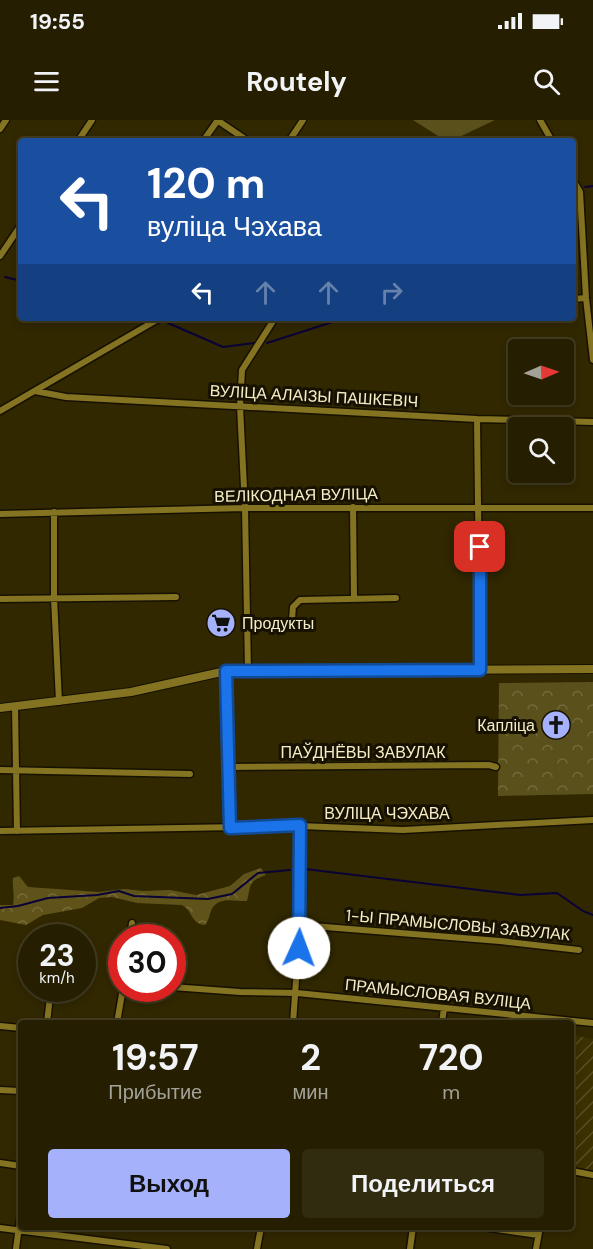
<!DOCTYPE html>
<html lang="ru">
<head>
<meta charset="utf-8">
<style>
	:root { --surface:#251e00; --page:#312b0f; --text:#f1f3f6; --muted:#a3a299; --line:#423c22; --accent:#a6b1fc }
	body { margin:0; font-family:"DM Sans",sans-serif; background:var(--page); color:var(--text); height:100vh; display:flex; flex-direction:column; font-size:22px; white-space:nowrap }
	* { box-sizing:border-box; margin:0 }
	p { font-size:20px; color:var(--muted) }
	.icon { flex:none; width:33px; height:33px; fill:none; stroke:currentColor; stroke-width:2; stroke-linecap:round; stroke-linejoin:round }
	.map { position:relative; flex:1; overflow:hidden }
	.sheet { position:absolute; left:18px; top:900px; width:556px; height:210px; display:flex; flex-direction:column; background:var(--surface); border-radius:6px; box-shadow:0 3px 9px #0003,0 0 0 2px var(--line) }
	.sheet>* { flex:none }
	.hud { position:absolute; left:18px; top:18px; width:558px; height:183px; border-radius:6px; box-shadow:0 3px 9px #0003,0 0 0 2px var(--line); background:#1a4fa0; color:#fff; overflow:hidden }
	.needle { width:39px; rotate:88deg }
	.tools { position:absolute; left:508px; top:219px; display:grid; gap:12px }
	.tools a { display:grid; place-items:center; width:66px; height:66px; border-radius:6px; background:var(--surface); box-shadow:0 3px 9px #0003,0 0 0 2px var(--line); font-size:30px }
	.speed { position:absolute; left:18px; top:804px; display:flex; gap:12px; font-size:30px; font-weight:700; text-align:center }
	.speed>* { display:grid; place-content:center; width:78px; height:78px; border-radius:50%; background:var(--surface); box-shadow:0 3px 9px #0003,0 0 0 2px var(--line); line-height:1 }
	.speed small { font-size:15px; font-weight:400 }
	.speed .limit { border:9px solid #d22; background:#fff; color:#111 }
	.pin { position:absolute; display:grid; place-items:center; width:51px; height:51px; color:#fff; margin:-26px; border-radius:12px; box-shadow:0 3px 9px #0006 }
	.me { position:absolute; width:66px; margin:-33px; rotate:2deg; stroke-linejoin:round; filter:drop-shadow(0 0 4px #0008) }
	.turn { display:flex; align-items:center; gap:21px; height:126px; padding:0 30px; font-size:27px }
	.turn .icon { width:78px; height:78px; stroke-width:2.5 }
	.turn b { display:block; font-size:42px; line-height:51px }
	.lanes { display:flex; align-items:center; height:57px; padding:0 30px; background:#0003; justify-content:center; gap:30px; direction:ltr }
	.lanes .off { opacity:.35 }
	.eta { display:flex; justify-content:space-evenly; align-items:center; height:102px; text-align:center }
	.eta b { font-size:36px; font-weight:700; line-height:42px }
	.cta { display:flex; gap:12px; margin-top:auto; padding:12px 30px }
	.cta a { flex:1; height:69px; border-radius:6px; background:var(--accent); color:#111; font-size:24px; font-weight:700; line-height:69px; text-align:center }
	.cta a+a { background:var(--page); color:var(--text) }
	.status { display:flex; justify-content:space-between; align-items:center; height:42px; padding:0 30px; background:var(--surface); direction:ltr }
	.status svg { height:16px; fill:currentColor }
	header { display:flex; justify-content:space-between; align-items:center; height:78px; padding:0 30px; background:var(--surface); font-size:27px; font-weight:700 }
	.map>svg:first-child { display:block }
	.industrial { fill:url(#industrial-furrows) }
	.forest { fill:url(#forest-crowns) }
	.park { fill:url(#park-crowns) }
	.pitch { fill:#5a501c }
	.lines { fill:none; stroke-linecap:round; stroke-linejoin:round }
	.stream { stroke:#0a0236; stroke-width:2 }
	.minor-casing { stroke:#161100; stroke-width:9 }
	.tertiary-casing { stroke:#161100; stroke-width:10 }
	.minor { stroke:#847321; stroke-width:6 }
	.tertiary { stroke:#847321; stroke-width:8 }
	.route-casing { stroke:#114b97; stroke-width:15 }
	.route { stroke:#1a73e8; stroke-width:10 }
	.labels { text-anchor:middle; dominant-baseline:central; stroke-width:6; stroke-linejoin:round; paint-order:stroke }
	.street-label { font-size:16px; fill:#f6eec7; stroke:#161100 }
	.poi-label { font-size:16px; fill:#f6eec7; stroke:#161100; text-anchor:start }
</style>
</head>
<body>
<div class="status"><b>19:55</b><svg viewBox="0 0 49 12"><path d="M0 12V9h3v3zM5 12V6h3v6zM10 12V3h3v9zM15 12V0h3v12zM26 1h20v11H26zM47 4h2v5h-2z"/></svg></div>
<header><svg class="icon" aria-label="menu" viewBox="0 0 24 24"><path d="M4 6h16M4 12h16M4 18h16"/></svg>Routely<svg class="icon" aria-label="search" viewBox="0 0 24 24"><circle cx="10" cy="10" r="6"/><path d="M15 15l6 6"/></svg></header>
<div class="map">
<svg width="593" height="1129" viewBox="0 0 593 1129">
	<defs>
		<pattern id="industrial-furrows" width="10" height="10" patternUnits="userSpaceOnUse" patternTransform="scale(1.5)"><rect width="10" height="10" fill="#3a3000"/><path d="M-1 1l2-2M0 10L10 0M9 11l2-2" fill="none" stroke="#574e24"/></pattern>
		<pattern id="forest-crowns" width="20" height="18" patternUnits="userSpaceOnUse" patternTransform="scale(1.5)"><rect width="20" height="18" fill="#5f531a"/><path d="M2 6a3 3 0 1 1 6 0M12 15a3 3 0 1 1 6 0" fill="none" stroke="#776c3a"/></pattern>
		<pattern id="park-crowns" width="20" height="18" patternUnits="userSpaceOnUse" patternTransform="scale(1.5)"><rect width="20" height="18" fill="#5a501c"/><path d="M2 6a3 3 0 1 1 6 0M12 15a3 3 0 1 1 6 0" fill="none" stroke="#726a3c"/></pattern>
	</defs>
	<rect width="100%" height="100%" fill="#312800"/>
	<path class="industrial" d="M572 915 593 919V1053L572 1049Z"/>
	<path class="forest" d="M261 748 266 755C248 761 251 765 247 781 238 782 221 776 213 787 209 793 210 799 205 805 191 804 193 791 182 785L137 783 112 777 99 778 82 788 43 795 26 805 0 800V785H13C15 775 12 767 13 758L19 756 28 767 99 772 124 769 143 771 170 770 196 775 230 766 244 754Z"/>
	<path class="park" d="M593 562V674L498 676 499 563Z"/>
	<path class="pitch" d="M413 0H495L451 21H446Z"/>
	<g class="lines">
		<path class="stream" d="M585 67 593 66
			M5 157 21 161
			M168 203 223 227 254 223
			M267 223 345 198
			M305 749 520 775 557 773 583 791 593 795
			M0 788 18 786 48 778 97 775 119 771 134 776 208 779 232 774 258 753 290 750"/>
		<g class="minor-casing">
			<path id="minor" d="M217 0 248 21
				M540 0 552 21
				M0 9 6 0
				M78 21 92 0
				M203 21 218 0
				M289 21 303 0
				M573 60 580 72 586 178 593 240
				M0 136 21 105
				M573 179 586 178
				M35 271 66 277 477 299 593 302
				M0 291 160 198
				M477 299 480 550
				M353 387 354 478
				M54 392V478L59 582
				M0 394 245 388H593
				M0 479 176 477
				M292 499 293 487 300 480 396 478
				M226 551 230 708
				M248 551 245 388 240 286 242 250 275 198
				M15 586 17 711
				M229 647 489 645 496 647
				M0 650 190 654
				M0 711 300 706 403 710 593 700
				M300 805 500 821 579 830
				M130 818 132 803
				M172 867 240 872 297 873 593 903
				M47 903 51 868
				M117 903 123 868
				M293 903 300 805V706
				M442 903 444 888
				M0 906 21 908
				M0 970 21 971
				M0 1043 21 1046
				M572 1051 593 1055
				M483 1107 538 1115
				M0 1108 167 1129
				M16 1129 21 1092
				M257 1129 261 1107
				M410 1129 413 1107
				M536 1129 540 1107"/>
		</g>
		<g class="tertiary-casing">
			<path id="tertiary" d="M0 588 131 572 226 551 593 549"/>
		</g>
		<use href="#minor" class="minor"/>
		<use href="#tertiary" class="tertiary"/>
	</g>
	<g class="lines">
		<g class="route-casing">
			<path id="route" d="M299 828 300 705 230 708 226 551 480 550V427"/>
		</g>
		<use href="#route" class="route"/>
	</g>
	<defs>
		<g id="supermarket-disc" transform="scale(1.5)"><circle r="9.5" fill="#a6b1fc" stroke="#161100"/><path d="M-6-5.5h2.5l.6 2H6L4.5 2H-2.5L-4.4-4H-6ZM-1.5 3.2a1.3 1.3 0 1 0 .1 0ZM3 3.2a1.3 1.3 0 1 0 .1 0Z" fill="#111"/></g>
		<g id="church-disc" transform="scale(1.5)"><circle r="9.5" fill="#a6b1fc" stroke="#161100"/><path d="M-1.2-6h2.4v3.5h3.3v2.4h-3.3V6h-2.4V-.1h-3.3v-2.4h3.3Z" fill="#111"/></g>
	</defs>
	<g fill-rule="evenodd">
		<use href="#supermarket-disc" x="221" y="503"/>
		<use href="#church-disc" x="556" y="605"/>
	</g>
	<g class="labels">
		<g class="street-label">
			<text transform="translate(314 276) rotate(3)">ВУЛІЦА АЛАІЗЫ ПАШКЕВІЧ</text>
			<text transform="translate(296 375) rotate(-1)">ВЕЛІКОДНАЯ ВУЛІЦА</text>
			<text x="363" y="632">ПАЎДНЁВЫ ЗАВУЛАК</text>
			<text x="387" y="693">ВУЛІЦА ЧЭХАВА</text>
			<text transform="translate(458 805) rotate(5)">1-Ы ПРАМЫСЛОВЫ ЗАВУЛАК</text>
			<text transform="translate(438 874) rotate(6)">ПРАМЫСЛОВАЯ ВУЛІЦА</text>
		</g>
		<g class="poi-label">
			<text x="242" y="503">Продукты</text>
			<text x="535" y="605" text-anchor="end">Капліца</text>
		</g>
	</g>
</svg>
<div class="tools">
<a><svg class="needle" viewBox="-14 -14 28 28"><path d="M0-13l5 13h-10z" fill="#e53935"/><path d="M0 13l5-13h-10z" fill="#a3a299"/></svg></a>
<a><svg class="icon" aria-label="search" viewBox="0 0 24 24"><circle cx="10" cy="10" r="6"/><path d="M15 15l6 6"/></svg></a>
</div>
<div class="speed"><div>23<small>km/h</small></div><div class="limit">30</div></div>
<div class="pin" style="left:480px;top:427px;background:#d93025"><svg class="icon" aria-label="arrive" viewBox="0 0 24 24"><path d="M6 21V4h12l-3 4 3 4H6"/></svg></div>
<svg class="me" style="left:299px;top:828px" viewBox="-20 -20 40 40"><circle r="19" fill="#fff"/><path d="M0-13L10 11 0 6-10 11z" fill="#1a73e8"/></svg>
<div class="hud">
<div class="turn"><svg class="icon" aria-label="left" viewBox="0 0 24 24"><path d="M17 20v-9H6M10 6l-5 5 5 5"/></svg><div><b>120 m</b>вуліца Чэхава</div></div>
<div class="lanes"><svg class="icon" aria-label="left" viewBox="0 0 24 24"><path d="M17 20v-9H6M10 6l-5 5 5 5"/></svg><svg class="icon off" aria-label="ahead" viewBox="0 0 24 24"><path d="M12 20V5M6 11l6-6 6 6"/></svg><svg class="icon off" aria-label="ahead" viewBox="0 0 24 24"><path d="M12 20V5M6 11l6-6 6 6"/></svg><svg class="icon off" aria-label="right" viewBox="0 0 24 24"><path d="M7 20v-9h11M14 6l5 5-5 5"/></svg></div>
</div>
<section class="sheet">
<div class="eta">
<div><b>19:57</b><p>Прибытие</p></div>
<div><b>2</b><p>мин</p></div>
<div><b>720</b><p>m</p></div>
</div>
<div class="cta"><a>Выход</a><a>Поделиться</a></div>
</section>
</div>
</body>
</html>
